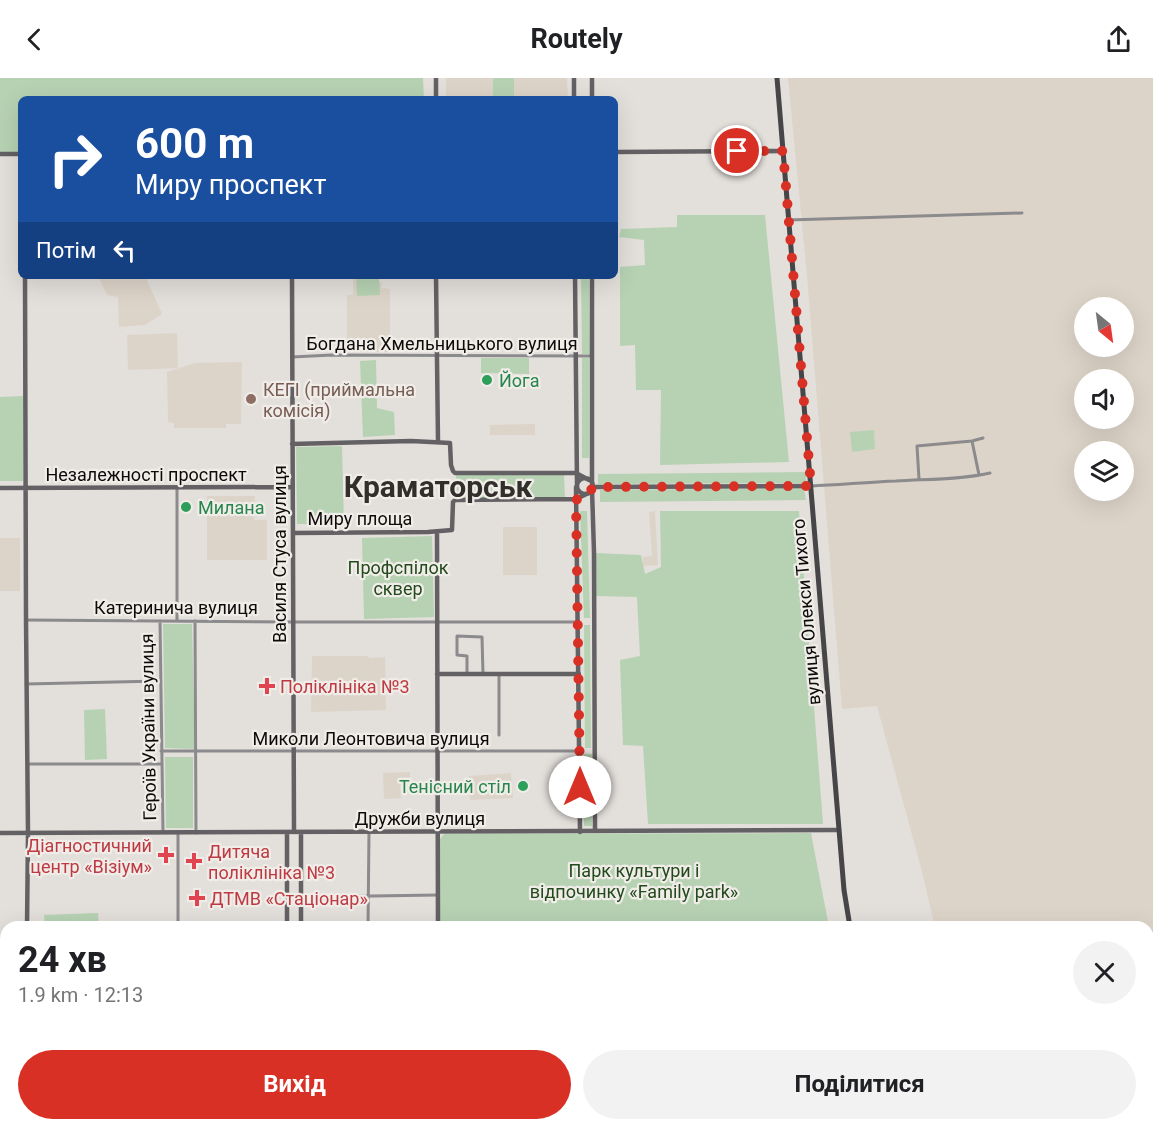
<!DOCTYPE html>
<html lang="uk">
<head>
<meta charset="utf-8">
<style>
	:root { --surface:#fff; --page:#f2f2f2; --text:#202124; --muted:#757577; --accent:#d93025 }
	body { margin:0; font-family:Roboto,sans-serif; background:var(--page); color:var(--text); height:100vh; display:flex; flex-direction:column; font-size:22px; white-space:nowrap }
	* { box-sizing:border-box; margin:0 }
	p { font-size:20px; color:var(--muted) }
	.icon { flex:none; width:33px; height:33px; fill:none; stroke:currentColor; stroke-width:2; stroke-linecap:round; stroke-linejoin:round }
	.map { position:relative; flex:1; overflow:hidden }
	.sheet { position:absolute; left:0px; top:843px; width:1154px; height:210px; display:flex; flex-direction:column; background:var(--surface); border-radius:18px 18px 0 0; box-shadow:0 6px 24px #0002 }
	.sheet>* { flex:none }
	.top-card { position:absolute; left:18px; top:18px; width:600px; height:183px; border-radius:9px; box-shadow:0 6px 24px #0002; background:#1a4fa0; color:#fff; overflow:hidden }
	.needle { width:39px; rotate:151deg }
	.controls { position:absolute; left:1074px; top:219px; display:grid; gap:12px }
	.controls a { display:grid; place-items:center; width:60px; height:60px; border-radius:50%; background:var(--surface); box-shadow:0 6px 24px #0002; font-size:30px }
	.pin { position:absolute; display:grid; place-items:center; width:51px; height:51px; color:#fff; margin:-26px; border:3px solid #fff; border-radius:50%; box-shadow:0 2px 6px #0007 }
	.me { position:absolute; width:66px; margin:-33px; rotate:0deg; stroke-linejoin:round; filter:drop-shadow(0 0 4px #0008) }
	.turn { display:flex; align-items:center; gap:21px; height:126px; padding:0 18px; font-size:27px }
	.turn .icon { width:78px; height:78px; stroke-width:2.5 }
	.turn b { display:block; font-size:42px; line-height:51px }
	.then { display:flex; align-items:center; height:57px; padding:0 18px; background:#0003; gap:12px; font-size:22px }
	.round { display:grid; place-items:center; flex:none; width:63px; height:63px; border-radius:32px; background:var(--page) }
	.headline { display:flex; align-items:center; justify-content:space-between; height:102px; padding:0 18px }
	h1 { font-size:36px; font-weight:700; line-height:45px }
	.button { display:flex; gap:12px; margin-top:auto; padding:12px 18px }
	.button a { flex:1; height:69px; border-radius:36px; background:var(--accent); color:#fff; font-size:24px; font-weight:700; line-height:69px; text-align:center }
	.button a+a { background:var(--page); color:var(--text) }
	header { display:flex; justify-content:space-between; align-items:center; height:78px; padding:0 18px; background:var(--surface); font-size:27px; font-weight:700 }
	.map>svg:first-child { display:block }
	.built { fill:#ddd4c9; fill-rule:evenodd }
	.green { fill:#b7d2b3 }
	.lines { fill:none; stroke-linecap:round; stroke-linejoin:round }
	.street { stroke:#8b8a8c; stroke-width:3 }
	.secondary { stroke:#636164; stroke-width:4.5 }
	.primary { stroke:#464548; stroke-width:5 }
	.route { stroke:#d93025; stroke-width:10; stroke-dasharray:0 18 }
	.leisure-dot { fill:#2e9e5b; stroke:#f0ece8; stroke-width:2 }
	.education-dot { fill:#8d6e63; stroke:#f0ece8; stroke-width:2 }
	.health-dot { fill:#e0444e; stroke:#f0ece8; stroke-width:2 }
	.labels { text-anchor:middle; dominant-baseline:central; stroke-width:4.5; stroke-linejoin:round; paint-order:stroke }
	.street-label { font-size:18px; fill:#0c0b0a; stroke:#f0ece8 }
	.leisure-label { font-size:18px; fill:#27864d; stroke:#f0ece8; text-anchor:start }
	.education-label { font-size:18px; fill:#785e54; stroke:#f0ece8; text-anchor:start }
	.park-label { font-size:18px; fill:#224a1c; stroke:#f0ece8 }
	.health-label { font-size:18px; fill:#be3a42; stroke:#f0ece8; text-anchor:start }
	.town-label { font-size:30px; font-weight:bold; fill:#312e2b; stroke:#f0ece8 }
</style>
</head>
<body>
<header><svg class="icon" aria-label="back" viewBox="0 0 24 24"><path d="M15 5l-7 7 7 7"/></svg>Routely<svg class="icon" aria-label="share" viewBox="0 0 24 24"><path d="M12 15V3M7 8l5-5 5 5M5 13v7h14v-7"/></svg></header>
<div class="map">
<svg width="1153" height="1053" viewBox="0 0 1153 1053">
	<rect width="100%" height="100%" fill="#e3dfdb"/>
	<path class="built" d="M446 0H567L568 21H446Z
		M788 0H1153V1053H971L970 1047H1148V849H935L921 790 877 628 842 631 807 198ZM1084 230H1124V268H1084ZM1084 302H1124V340H1084ZM1084 374H1124V412H1084Z
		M98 198H145L162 236 145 247 119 249 118 219 107 217Z
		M324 198H380L379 204 382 205 381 210 390 211V274H347V217H353V200L324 201Z
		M177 255 178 290 128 292 127 257Z
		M242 284 241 346H226V350H174V345L168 344 167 294 195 285Z
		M535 346V357H490V347Z
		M207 418H255L254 442H267V482H207Z
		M655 433 658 487 643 488V479L652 478 649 434Z
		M503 449H537V497H503Z
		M0 460H20V513H0Z
		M312 578H368L369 580 385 579 386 632 311 634Z
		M410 694V706L400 707 401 720 384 721 383 695Z
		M511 695 513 720 470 722 469 698Z
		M720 1047H820V1053H720Z"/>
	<path class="green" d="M0 0H423L424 21H21V75L0 74Z
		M493 0H514V21H493Z
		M677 137H765L789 384 660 387 661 312H636L635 267 620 268V189L645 187 644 162 619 159 621 151 677 149Z
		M356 198H379L380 217 357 218Z
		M581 198H589L590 276H582Z
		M481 280H529V296L481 295Z
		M582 280H589V380H582Z
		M376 282 377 330 394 334 395 357 363 359 360 283Z
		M23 318V403H0V319Z
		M874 352 875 371 852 374 850 354Z
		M342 368 344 446H297L296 369Z
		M806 394V405L598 406V396Z
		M564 396 565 420H456V397Z
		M804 410 806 422 600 424V412Z
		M580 433H587L590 540H584Z
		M660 433H799L823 746H648L643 668 623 667 620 582 640 578 637 519 595 518V475L641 477 645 496 661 489Z
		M432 458 434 539 364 541 362 460Z
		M163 546H192L195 671 165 670Z
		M584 547H590L591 670H585Z
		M105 631 107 681 85 682 84 632Z
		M584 676H592V748H584Z
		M165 679H193V750H166Z
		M811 755 829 849H440V761L444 756Z
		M98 835 99 849H45L44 837Z"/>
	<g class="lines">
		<path class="street" d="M788 142 1022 135
			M292 279 332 277 592 278
			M979 397 972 363 983 360
			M919 401 917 368 972 363
			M811 408C839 407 867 404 896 403 926 401 960 402 990 395
			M177 410V543
			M26 542 293 544H577
			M160 543 163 754
			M195 543 196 755
			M467 595V578L457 577V558L482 559 483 596
			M26 606 160 603
			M499 657V596
			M161 673H578
			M28 686H162
			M306 819 438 817
			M178 849V755
			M368 849 369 754
			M0 911H6
			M178 1047V1053
			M514 1047V1053
			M624 1047V1053"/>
		<path class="secondary" d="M592 0V21
			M436 21V0
			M574 21V0
			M615 74 783 73
			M0 76H21
			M25 198 26 542 28 755 27 849
			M292 198 294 754
			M436 198 438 364
			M575 198 577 407
			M592 198V406
			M292 366 411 363 450 365 451 387 453 393 455 395H576L589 402
			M577 408a8 8 0 1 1 16 0a8 8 0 1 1-16 0Z
			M576 409 580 754
			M593 409 811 408
			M0 410 292 409
			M592 411 594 474 595 753
			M437 454 438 849
			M293 455 428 454 452 452 453 424 455 422 576 421 589 415
			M437 596H579
			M287 754V849
			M0 755 839 752
			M301 849V754
			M0 1041 12 1053
			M28 1047V1053
			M438 1047 439 1053
			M286 1053 287 1047
			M301 1053V1047"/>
		<path class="primary" d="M777 0 844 812 850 849
			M890 1047 891 1053"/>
	</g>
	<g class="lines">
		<path class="route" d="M580 709 576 422 589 415 593 409 811 408 783 73H737"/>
	</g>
	<g class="leisure-dot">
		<circle cx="487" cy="302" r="6"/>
		<circle cx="186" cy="429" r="6"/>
		<circle cx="523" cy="708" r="6"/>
	</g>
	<circle class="education-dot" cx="251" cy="321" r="6"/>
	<g class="health-dot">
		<path d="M264 599h6v6h6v6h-6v6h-6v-6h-6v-6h6z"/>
		<path d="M163 768h6v6h6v6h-6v6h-6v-6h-6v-6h6z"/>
		<path d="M191 774h6v6h6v6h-6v6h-6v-6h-6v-6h6z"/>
		<path d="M194 811h6v6h6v6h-6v6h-6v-6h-6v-6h6z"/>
	</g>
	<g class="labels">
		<g class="street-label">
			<text x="442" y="265">Богдана Хмельницького вулиця</text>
			<text x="146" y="396">Незалежності проспект</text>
			<text x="360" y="440">Миру площа</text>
			<text transform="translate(279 476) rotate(-90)">Василя Стуса вулиця</text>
			<text x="176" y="529">Катеринича вулиця</text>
			<text transform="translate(806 534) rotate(-95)">вулиця Олекси Тихого</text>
			<text transform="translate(148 649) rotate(-91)">Героїв України вулиця</text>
			<text x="371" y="660">Миколи Леонтовича вулиця</text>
			<text x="420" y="740">Дружби вулиця</text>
		</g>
		<g class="leisure-label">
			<text x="499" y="302">Йога</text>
			<text x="198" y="429">Милана</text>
			<text x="511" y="708" text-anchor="end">Тенісний стіл</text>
		</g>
		<g class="education-label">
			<text x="263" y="311">КЕГІ (приймальна<tspan x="263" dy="21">комісія)</tspan></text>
		</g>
		<g class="park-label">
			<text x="398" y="489">Профспілок<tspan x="398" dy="21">сквер</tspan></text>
			<text x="634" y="792">Парк культури і<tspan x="634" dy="21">відпочинку «Family park»</tspan></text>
		</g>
		<g class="health-label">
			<text x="280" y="608">Поліклініка №3</text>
			<text x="152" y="767" text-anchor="end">Діагностичний<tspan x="152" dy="21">центр «Візіум»</tspan></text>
			<text x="208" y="773">Дитяча<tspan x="208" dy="21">поліклініка №3</tspan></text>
			<text x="210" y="820">ДТМВ «Стаціонар»</text>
		</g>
		<g class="town-label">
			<text x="438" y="408">Краматорськ</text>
		</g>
	</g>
</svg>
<div class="controls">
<a><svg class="needle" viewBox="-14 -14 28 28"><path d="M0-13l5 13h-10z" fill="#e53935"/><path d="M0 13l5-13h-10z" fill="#757577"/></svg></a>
<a><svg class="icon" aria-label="sound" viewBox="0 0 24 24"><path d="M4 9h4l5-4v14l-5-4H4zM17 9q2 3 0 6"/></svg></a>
<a><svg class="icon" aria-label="layers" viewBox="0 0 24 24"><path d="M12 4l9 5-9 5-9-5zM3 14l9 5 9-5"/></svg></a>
</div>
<div class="pin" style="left:737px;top:73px;background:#d93025"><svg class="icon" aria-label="arrive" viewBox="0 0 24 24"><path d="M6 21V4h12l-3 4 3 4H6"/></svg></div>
<svg class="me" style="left:580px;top:709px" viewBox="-20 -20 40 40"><circle r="19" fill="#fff"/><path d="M0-13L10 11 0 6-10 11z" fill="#d93025"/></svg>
<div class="top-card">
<div class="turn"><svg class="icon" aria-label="right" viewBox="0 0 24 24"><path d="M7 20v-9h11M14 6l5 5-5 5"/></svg><div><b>600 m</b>Миру проспект</div></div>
<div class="then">Потім<svg class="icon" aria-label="left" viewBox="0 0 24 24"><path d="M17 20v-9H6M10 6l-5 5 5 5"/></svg></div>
</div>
<section class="sheet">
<div class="headline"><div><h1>24 хв</h1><p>1.9 km · 12:13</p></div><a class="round"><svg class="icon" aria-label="close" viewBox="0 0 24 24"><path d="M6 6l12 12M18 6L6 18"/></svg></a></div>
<div class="button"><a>Вихід</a><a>Поділитися</a></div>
</section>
</div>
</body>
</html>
